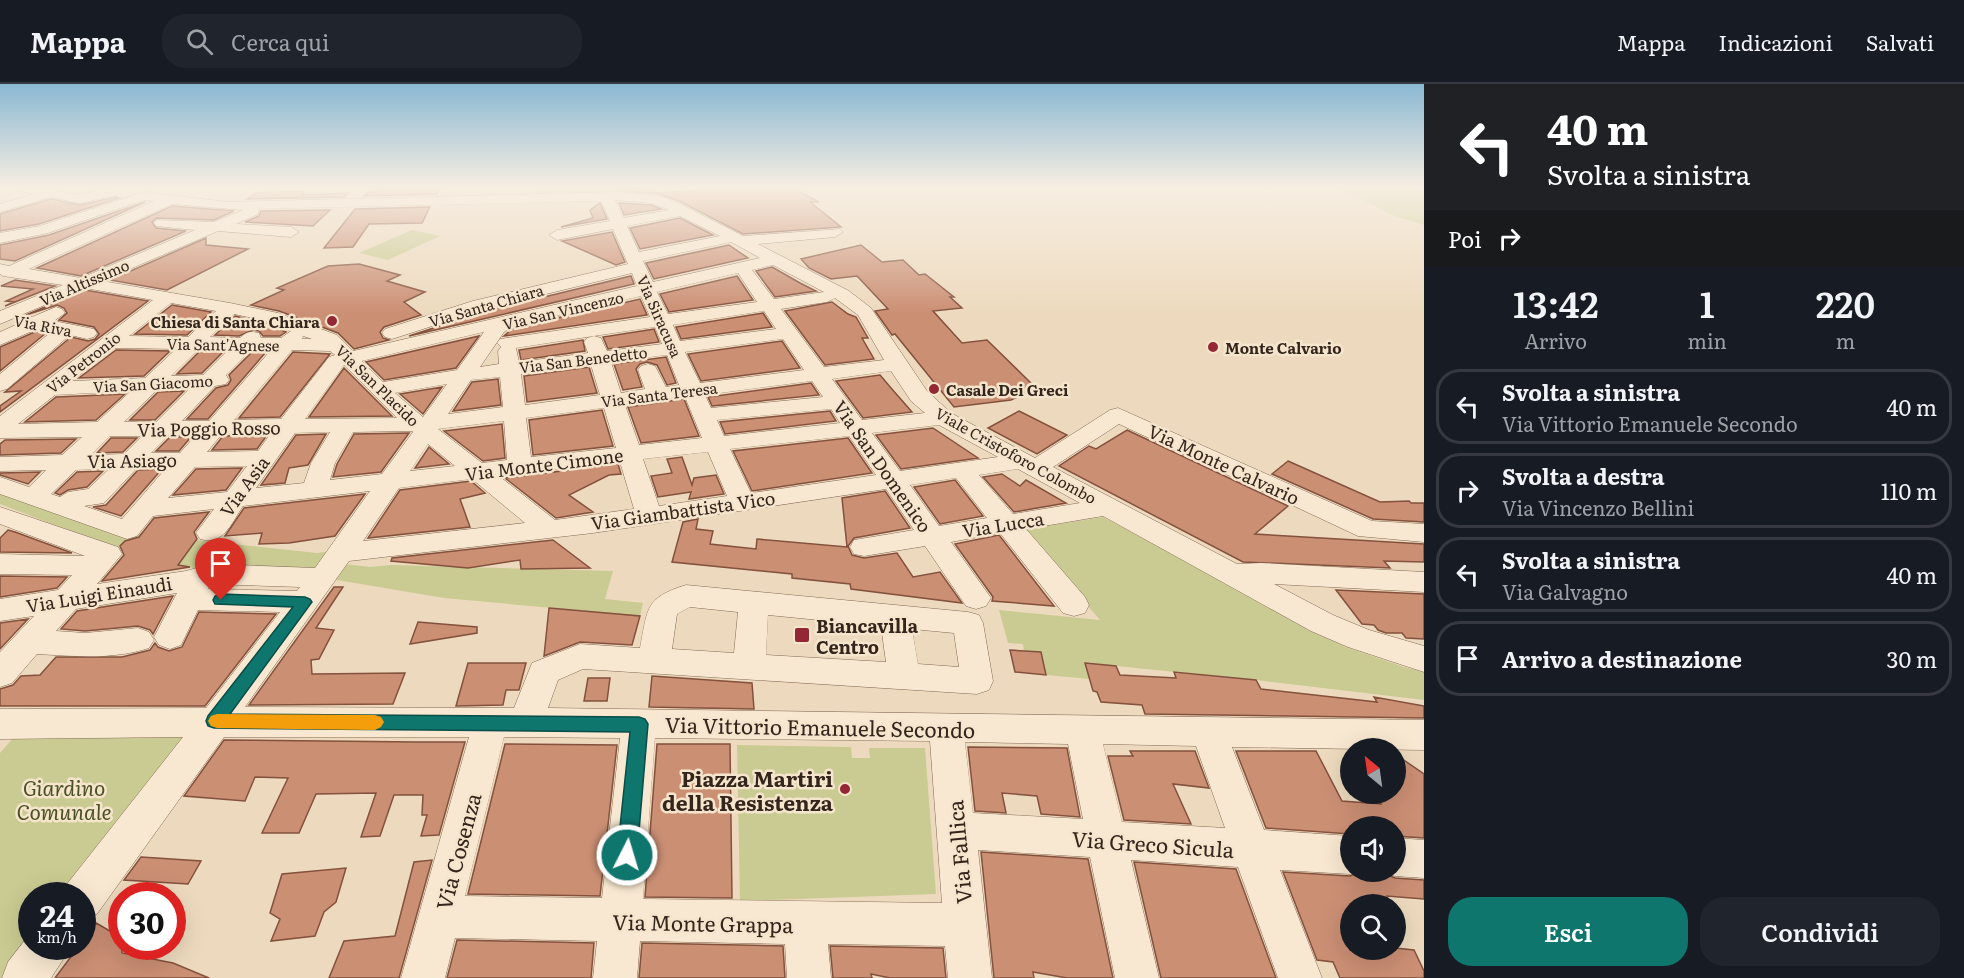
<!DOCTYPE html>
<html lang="it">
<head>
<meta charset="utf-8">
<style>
	:root { --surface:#171b24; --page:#20242c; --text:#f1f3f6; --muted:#9ea1a6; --line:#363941; --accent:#0f766e }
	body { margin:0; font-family:Literata,serif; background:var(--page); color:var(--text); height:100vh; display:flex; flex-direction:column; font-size:22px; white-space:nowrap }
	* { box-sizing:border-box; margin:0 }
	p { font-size:20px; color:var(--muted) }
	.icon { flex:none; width:33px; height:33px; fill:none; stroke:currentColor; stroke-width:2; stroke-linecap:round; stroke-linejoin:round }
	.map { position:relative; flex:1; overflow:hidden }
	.side { display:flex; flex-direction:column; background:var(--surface); width:540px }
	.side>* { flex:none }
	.guide { background:#202124; color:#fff; overflow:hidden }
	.needle { width:39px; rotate:331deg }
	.controls { position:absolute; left:1340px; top:654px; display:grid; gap:12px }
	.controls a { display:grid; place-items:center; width:66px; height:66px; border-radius:50%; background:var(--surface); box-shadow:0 6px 24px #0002; font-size:30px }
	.speed { position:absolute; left:18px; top:798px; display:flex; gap:12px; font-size:30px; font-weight:700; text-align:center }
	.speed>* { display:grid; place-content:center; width:78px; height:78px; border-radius:50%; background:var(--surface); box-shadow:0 6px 24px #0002; line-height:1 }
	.speed small { font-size:15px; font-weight:400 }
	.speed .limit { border:9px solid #d22; background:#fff; color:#111 }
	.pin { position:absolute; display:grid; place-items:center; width:51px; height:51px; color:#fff; margin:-62px -26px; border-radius:50% 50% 50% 0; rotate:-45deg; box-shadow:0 0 6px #0007 }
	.pin .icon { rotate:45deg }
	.me { position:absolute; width:66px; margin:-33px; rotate:5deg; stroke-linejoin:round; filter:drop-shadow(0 0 4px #0008) }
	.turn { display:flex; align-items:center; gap:21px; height:126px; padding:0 24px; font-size:27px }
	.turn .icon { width:78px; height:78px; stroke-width:2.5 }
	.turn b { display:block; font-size:42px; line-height:51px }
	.then { display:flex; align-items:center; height:57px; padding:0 24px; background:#0003; gap:12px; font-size:22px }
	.eta { display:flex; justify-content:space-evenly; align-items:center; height:102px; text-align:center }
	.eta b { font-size:36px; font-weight:600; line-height:42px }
	.button { display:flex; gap:12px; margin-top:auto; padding:12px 24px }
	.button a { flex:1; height:69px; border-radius:24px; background:var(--accent); color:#fff; font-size:24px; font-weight:600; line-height:69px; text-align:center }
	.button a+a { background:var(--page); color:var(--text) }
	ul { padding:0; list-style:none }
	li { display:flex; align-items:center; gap:18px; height:75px; margin:0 12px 9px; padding:0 12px; border:3px solid var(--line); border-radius:24px }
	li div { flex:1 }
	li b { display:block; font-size:22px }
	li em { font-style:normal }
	header { display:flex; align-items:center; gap:36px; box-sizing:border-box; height:84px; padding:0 30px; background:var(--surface); border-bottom:2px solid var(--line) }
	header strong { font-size:28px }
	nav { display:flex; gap:33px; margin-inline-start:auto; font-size:21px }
	.search { width:420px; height:54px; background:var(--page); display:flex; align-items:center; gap:15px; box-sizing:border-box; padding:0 21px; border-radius:24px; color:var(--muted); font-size:22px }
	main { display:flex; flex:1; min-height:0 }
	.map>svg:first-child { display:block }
	.green { fill:#cacb92 }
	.building { fill:#cb8f74; stroke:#84513d; stroke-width:1.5 }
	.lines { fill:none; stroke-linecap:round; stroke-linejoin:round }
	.minor-casing { stroke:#856a57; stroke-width:1 }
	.minor { fill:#f8e8d1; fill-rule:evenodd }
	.route { fill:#0f766e; stroke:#0a4d48; stroke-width:1.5 }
	.slow { fill:#f59e0b }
	.poi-dot { fill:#932834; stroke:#f5e5cd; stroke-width:2 }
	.labels { text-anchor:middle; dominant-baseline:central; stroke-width:5; stroke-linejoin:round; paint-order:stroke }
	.far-street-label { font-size:15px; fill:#34251c; stroke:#f5e5cd }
	.far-poi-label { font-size:15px; font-weight:bold; fill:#34251c; stroke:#f5e5cd; text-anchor:start }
	.street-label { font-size:18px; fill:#34251c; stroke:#f5e5cd }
	.poi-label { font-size:18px; font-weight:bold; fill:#34251c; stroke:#f5e5cd; text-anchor:start }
	.near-street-label { font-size:21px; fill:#34251c; stroke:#f5e5cd }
	.near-poi-label { font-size:21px; font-weight:bold; fill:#34251c; stroke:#f5e5cd; text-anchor:end }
	.near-park-label { font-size:21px; font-style:italic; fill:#4a5122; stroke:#f5e5cd }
</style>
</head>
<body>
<header>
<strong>Mappa</strong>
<div class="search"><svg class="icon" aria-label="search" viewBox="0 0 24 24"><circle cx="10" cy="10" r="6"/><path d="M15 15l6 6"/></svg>Cerca qui</div>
<nav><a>Mappa</a><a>Indicazioni</a><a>Salvati</a></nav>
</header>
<main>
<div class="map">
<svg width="1424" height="894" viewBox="0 0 1424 894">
	<rect width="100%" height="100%" fill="#eddabe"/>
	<path class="green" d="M547 104H618L611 109 531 111Z
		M1337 104H1424V141L1395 132Z
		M412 146 440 152 388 176 359 169Z
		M0 405 132 449 317 469 333 467 315 491 194 484 119 466 0 420Z
		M1103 433 1346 563 1404 583 1424 588V616L1256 596 1086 579 1090 595 1046 591 1041 568 1024 567 1023 560 1008 559 999 526 1100 536 1022 446Z
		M344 480 370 483 392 481 613 487 605 515 643 519 640 532 444 514 331 495Z
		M195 648 67 811 32 812 31 857 3 894H0V669L13 654Z
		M737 661 851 663 852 674H870L869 664H925L936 810 740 817Z"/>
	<path class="building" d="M393 104H440L437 110 364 112 369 107 392 106Z
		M619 104H655L654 109 735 104H793L819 118H810L841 143 743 150 679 117 659 110 616 106Z
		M304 107 302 111 348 109 344 113 247 115 256 109Z
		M116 113 119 114 39 140 0 147V130L51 115 80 121Z
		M145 118 15 177 0 175V161L49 151Z
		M600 119 607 135 561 143 593 134 590 126Z
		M619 119 651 121 661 125 624 131Z
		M172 122 234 127 214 136 156 134 152 138 156 144 186 147 81 192 37 184Z
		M430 123 422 139 369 140 353 163 324 164 355 125Z
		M330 126 313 142 245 138 259 132 261 127Z
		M680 134 713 151 640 165 630 144Z
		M612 148 625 178 616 181 562 157Z
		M206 154V161L248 165 167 206 110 196Z
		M729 161 748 174 654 195 646 179Z
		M861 161 882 178 903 176 919 191 925 190 954 213H950L962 224 933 227 962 259 987 256 1036 304 1011 316 954 323 895 250 892 251 875 227 888 225 857 192 831 195 809 184 801 175Z
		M359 180 400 191 387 197 425 208 404 218 421 231 384 243 380 248 383 254 389 256 354 265 338 249 279 227 251 221 284 206 277 204 328 182Z
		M772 183 800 199 816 207 775 213 756 187Z
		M631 192 634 200 409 252 486 227Z
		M737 192 753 216 669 228 660 210Z
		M15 196 55 202 5 222 14 218 6 217 33 205 1 202Z
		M85 206 148 217 0 328V322L21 307 5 308 71 253 88 257 95 255 99 250 94 243 59 236 67 229 64 224 57 221 26 231Z
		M640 215 647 231 504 252 513 244Z
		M832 218 848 230 856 233 868 254H862L874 275 825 281 785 227Z
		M172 221 211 228 187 251 135 250Z
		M763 229 772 243 681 255 676 243Z
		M235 232 265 239 286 248 280 252H263L259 247 253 246 239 252 215 251Z
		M654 245 659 258 608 265 603 253Z
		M37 247 46 249 0 287V263Z
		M479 252 456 284 384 296 366 278Z
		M583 256 585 267 521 276 519 266Z
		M782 257 800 284 701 297 688 270Z
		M116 266 170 267 144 292 79 294Z
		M200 267H224L202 289 177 290Z
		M252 268H266L208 335H187L216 304 228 301 231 296 229 291Z
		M293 268 330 270 280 333 239 334Z
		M666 273 676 299 667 301 657 281 647 278 640 280 636 285 642 303 623 306 614 280Z
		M589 283 597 309 527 318 524 292Z
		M344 284 392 332 309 333Z
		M880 291 891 304 912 328 863 334 836 297Z
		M498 295 501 321 453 327 472 298Z
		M811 299 819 311 712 322 708 313Z
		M442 303 423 330 400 310Z
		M184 307 155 336H130L158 308Z
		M125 310 96 336 25 338 56 313Z
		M684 315 699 352 641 359 628 323Z
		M602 326 613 362 533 371 529 336Z
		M830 327 836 337 725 350 720 338Z
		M1019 327 1067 351 1037 370 988 344Z
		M502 340 505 374 483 377 444 347Z
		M933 344 978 374 901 385 876 351Z
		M1127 346 1288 422 1255 450 1424 460V478L1384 477 1390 484 1243 478 1059 382 1089 362 1096 365Z
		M409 349 381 388 333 393 337 380 354 350Z
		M326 350 308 381 289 384 285 399 261 401 296 351Z
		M267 351 257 365 212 366 223 352Z
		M170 353H191L179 367H156Z
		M111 354H137L123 368 97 369Z
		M848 354 872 389 752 407 733 367Z
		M76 355 61 369 0 371V360L5 356Z
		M429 363 449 380 415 384Z
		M682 373 692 401 694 394 716 391 724 410 689 415 691 408 658 413 651 392 672 389 667 375Z
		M1288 377 1380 418 1409 417 1411 419H1424V438L1373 435 1272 390Z
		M618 380 621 390 609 391 569 411 593 428 556 434 505 394Z
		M242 384 226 406 173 411 196 385Z
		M162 385 121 432 93 423 106 421 138 386Z
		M103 387 87 403 68 406 60 411 55 409 77 388Z
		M40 388 28 400 0 391V389Z
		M1002 390 1020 402 1026 396 1066 419 1014 428 983 393Z
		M955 396 983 432 940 440 914 403Z
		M471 397 485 409 460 415 470 443 368 454 400 406Z
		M885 407 910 444 854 454 848 462 852 471 864 474 897 469 913 493 940 488 962 519 851 505 850 500 792 494V490L672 478 683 438 698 435 696 445 713 447 710 460 756 465 757 455 847 463 842 414Z
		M365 410 335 452 289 459 259 460 262 449 225 452 244 424Z
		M209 428 194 448 197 455 178 481 190 483 102 497 124 471 120 462 125 457 139 453 154 434Z
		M8 446 15 448 72 469 0 468V454Z
		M999 451 1054 522 992 517 993 513 955 460Z
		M553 456 590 484 521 485 520 476 468 484 391 477 392 474Z
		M0 492 67 493 57 504 0 513Z
		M334 503H343L316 544 334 546 319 575 311 576 312 590 405 589 393 620 249 621Z
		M1336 506 1424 510V555L1406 554 1402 549H1386L1378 546 1374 541 1362 540Z
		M173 512 153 550 150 546 138 542 85 547 61 545 77 527Z
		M549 524 640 532 632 561 580 558 544 572Z
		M199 528 276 530 205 622H0V605L13 601 21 592 40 591 56 573H122L150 566 155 559 158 563 169 567 182 563Z
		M28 535 0 565V539Z
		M418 538 477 543V549L410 560Z
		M1010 566 1041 568 1046 591 1015 588Z
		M468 579H526L519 606H506L503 621 456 622Z
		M1085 579 1116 582 1120 591 1176 594 1174 588 1256 596 1261 605 1377 618 1374 613 1424 622V634L1145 630 1142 621 1101 618 1097 608 1093 607Z
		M652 592 752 599 754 625 649 623Z
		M588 594H610L607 617H584Z
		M224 656 417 658H465L439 751 421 752 427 731H422L423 711H394L380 752 361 753 376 709 316 710 299 749H262L288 694 255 693 245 717 184 712Z
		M505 660 617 661 600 812 468 810Z
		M657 660H730L732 814 645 813Z
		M968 663 1067 664 1080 733 1041 730 1037 712 1002 709 1006 729 975 727Z
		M1130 667H1195L1209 704 1173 700 1191 740 1124 736 1108 672H1133Z
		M1236 667H1316L1342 717 1381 720 1375 710H1395V670L1424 690V754L1395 752V742H1350V750L1266 744Z
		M981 768 1088 775 1113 894H1067L1033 888 1034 894H994Z
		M141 773 201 777 188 800 124 796Z
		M432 776 399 894H329L344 857 395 852 414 778Z
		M1134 778 1236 785 1276 894H1161Z
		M346 784 336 818 324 828 315 852 271 857 280 835 270 829 282 790Z
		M1283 788 1350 792 1359 788H1381L1395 794 1424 796V815L1387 812 1390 820H1350V866L1395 864 1414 866 1424 887V894H1340L1333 878 1317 876Z
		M96 839 122 854V869L173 879 209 894H55L79 862H82V857Z
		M457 856 594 859 591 894H447Z
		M642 859 783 862 785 894H639Z
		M830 862 943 864 946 894H890L871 890 872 894H833Z"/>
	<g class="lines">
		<g class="minor-casing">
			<path id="minor" d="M18 104H43L80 111 111 104 118 108 116 111 80 119 51 113 0 128V120L34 110 19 107Z
				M144 108 228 118 620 108 659 112 678 119 743 152 840 145 843 148 835 153 758 160 849 207 871 224 927 307 951 329 1035 374 1110 326 1118 324 1372 437 1424 440V458L1358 452 1119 340 1053 383 1237 480 1261 479 1424 488V508L1274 500 1333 531 1369 546 1424 562V588L1348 563 1311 547 1103 432 1026 445 1085 513 1089 521 1085 529 1074 532 1063 529 1000 449 951 458 991 514 986 522 976 525 966 522 925 462 864 472 854 470 850 463 854 456 914 446 886 405 593 449 349 477 245 623 514 624 532 579 580 560 640 564C648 525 644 514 686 501L968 528 979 531 983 539 993 597 989 606 977 610 583 585 558 596 548 624 1424 636V666L1232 663 1264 746 1350 752V788H1357L1350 790 1280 786 1322 894H1278L1238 783 1131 776 1159 894H1115L1090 773 978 766 992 894H948L945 862 828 860 831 894H787L785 860 640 857 637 894H593L597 857 455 854 445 894H401L469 653H224L97 830 82 836V812H63L67 800 183 653 0 655V625L206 624 280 528 198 526 181 561 170 565 159 561 154 553 177 509 76 525 56 547 85 549 138 544 149 548 154 556 149 564C113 576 73 572 37 570L12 599 0 603V568L34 532 0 537V515L58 506 72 491 0 490V470L85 472 0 440V423L118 463 122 470 97 500 186 487 211 480 315 484 370 407 243 422C231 439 224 462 200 455L196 449 214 425 153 432 137 452 127 455 0 410V393L29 403 46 386 0 387V373L62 371 82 353 0 354V332L153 216 85 204 0 240V227L63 201 3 192 0 190V180L9 182 154 117 144 116 48 149 0 159V149L40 142ZM615 116 652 119 669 126 623 134ZM601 117 610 137 557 146 549 151 557 156 613 145 628 180 473 217 385 245 382 249 385 253 392 255 485 225 632 189 637 202 353 267 337 251 278 229 230 219 102 197 218 147 291 153 299 148 291 143 236 140 258 130 259 125ZM172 120 243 126 214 138 156 136 154 139 156 142 195 146 81 194 29 185ZM680 132 720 152 639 168 627 142ZM731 158 760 174 653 198 643 177ZM773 181 824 208 774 215 752 186ZM738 189 757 218 668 230 657 208ZM641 212 650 233 500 255 497 259 501 263 498 267 499 280 480 283 504 248 512 242ZM835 214 858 231 884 276 824 283 781 225 827 218ZM171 219 216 227 188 253 129 252ZM764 227 776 245 680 257 673 241ZM234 230 266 237 291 247 281 254H261L259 249C250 247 246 248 240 254L210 253ZM655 243 662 260 607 267 601 254 594 252ZM484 248 457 286 383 298 362 277ZM303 252 312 255H302ZM594 252 587 254 584 258 588 269 519 278 516 264ZM783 255 804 286 700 299 685 268ZM115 264 176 265 145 294 72 297ZM199 265H229L203 291 171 292ZM251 266H271L209 337H182L215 302 226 300 229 296 226 291ZM292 266 330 267 335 271 329 273 281 335 234 336ZM667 271 679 301 666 303 655 282 648 280 641 282 638 286 645 305 621 309 611 278ZM344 281 397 334 305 335ZM591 281 600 311 525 321 521 290ZM891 287 911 317 925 329 862 336 832 295ZM500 293 503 323 448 330 471 296ZM812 297 823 313 711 324 705 311ZM447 300 423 333 395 309ZM190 304 156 338H124L157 306ZM131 307 97 338 18 340 55 311ZM685 313 702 354 639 361 625 321ZM604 324 616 364 531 373 526 334ZM831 325 840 339 724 352 717 336ZM504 337 507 376 482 379 438 345ZM939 341 998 373 900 387 872 349ZM330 348 311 379 304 399 256 404 295 349ZM353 348 412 347 413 348 382 390 330 396 335 379ZM271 349 258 367 207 368 222 350ZM169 351H196L180 369H151ZM110 352H142L124 370 91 371ZM849 352 876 391 751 409 730 365ZM428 360 455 382 410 387ZM708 368 727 412 659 422 643 375ZM620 378 634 425 555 436 499 392ZM247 382 227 408 168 414 195 383ZM167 383 122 435 84 422 104 419 137 384ZM109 385 88 405 68 408 60 413 51 410 76 386ZM1018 385 1080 419 1013 430 979 391ZM956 394 987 434 939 442 910 401ZM472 395 525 439 363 457 399 404ZM211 500 300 503 297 507 208 505ZM690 523 738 528 734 569 672 565 677 530ZM768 531 881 542 886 578 766 571ZM912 545 954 549 959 583 918 580ZM504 653 620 654 602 814 465 812ZM655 654 930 657 942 819 643 815ZM965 658 1068 660 1083 735 973 729ZM1103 660 1196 662 1225 744 1122 738Z
				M56 223 62 225 65 229 54 237 94 245 97 249 94 253 87 255 70 251 7 305 0 307V290L51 248 37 245 0 261V248L20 239 22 234 32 233Z
				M1395 754 1424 756V794L1395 792 1383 788H1395Z
				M32 847V862H69L62 877 51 894H2L8 878Z"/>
		</g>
		<use href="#minor" class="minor"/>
	</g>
	<linearGradient id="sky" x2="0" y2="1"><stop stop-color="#8bb8d3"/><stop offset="0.45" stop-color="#f7eee2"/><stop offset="1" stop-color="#f7eee2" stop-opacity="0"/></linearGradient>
	<rect width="1424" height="229" fill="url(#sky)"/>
	<path class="route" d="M221 510 305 513 310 515 312 518 230 630 639 633 645 635 648 640 637 771 634 777 627 780 620 777 617 771 630 648 214 644 208 642 206 637 208 632 293 523 215 520 213 516 215 512Z"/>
	<path class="slow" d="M217 630 375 631 381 633 384 638 381 643 375 646 217 644 211 642 208 637 211 632Z"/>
	<g class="poi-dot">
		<circle cx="332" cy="237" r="6"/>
		<circle cx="1213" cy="263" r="6"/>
		<circle cx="934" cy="305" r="6"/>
		<rect x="794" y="543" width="16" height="16" rx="3"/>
		<circle cx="845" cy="705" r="6"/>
	</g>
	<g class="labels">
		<g class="far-street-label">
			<text transform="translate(84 198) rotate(-23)">Via Altissimo</text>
			<text transform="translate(486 221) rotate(-16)">Via Santa Chiara</text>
			<text transform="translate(563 226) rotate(-13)">Via San Vincenzo</text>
			<text transform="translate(660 232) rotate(66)">Via Siracusa</text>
			<text transform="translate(43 241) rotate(11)">Via Riva</text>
			<text transform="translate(223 260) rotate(1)">Via Sant'Agnese</text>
			<text transform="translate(583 275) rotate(-7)">Via San Benedetto</text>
			<text transform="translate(83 278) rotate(-38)">Via Petronio</text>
			<text transform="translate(153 299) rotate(-3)">Via San Giacomo</text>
			<text transform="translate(378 301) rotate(44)">Via San Placido</text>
			<text transform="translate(659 310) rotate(-7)">Via Santa Teresa</text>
			<text transform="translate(1016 371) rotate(29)">Viale Cristoforo Colombo</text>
		</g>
		<g class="far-poi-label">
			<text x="320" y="237" text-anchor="end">Chiesa di Santa Chiara</text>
			<text x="1225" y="263">Monte Calvario</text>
			<text x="946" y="305">Casale Dei Greci</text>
		</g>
		<g class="street-label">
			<text transform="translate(209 344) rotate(-1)">Via Poggio Rosso</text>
			<text transform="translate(132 376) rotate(-1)">Via Asiago</text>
			<text transform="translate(544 380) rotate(-7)">Via Monte Cimone</text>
			<text transform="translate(1224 380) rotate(25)">Via Monte Calvario</text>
			<text transform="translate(883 382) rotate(55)">Via San Domenico</text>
			<text transform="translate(244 402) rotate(-54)">Via Asia</text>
			<text transform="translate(683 426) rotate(-8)">Via Giambattista Vico</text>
			<text transform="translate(1003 440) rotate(-9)">Via Lucca</text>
			<text transform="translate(99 510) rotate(-9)">Via Luigi Einaudi</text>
		</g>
		<g class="poi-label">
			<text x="816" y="541">Biancavilla<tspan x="816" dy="21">Centro</tspan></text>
		</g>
		<g class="near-street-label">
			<text transform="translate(820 642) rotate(1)">Via Vittorio Emanuele Secondo</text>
			<text transform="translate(1153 759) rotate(4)">Via Greco Sicula</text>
			<text transform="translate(457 767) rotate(-75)">Via Cosenza</text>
			<text transform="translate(958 768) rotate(-95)">Via Fallica</text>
			<text transform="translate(703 838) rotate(1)">Via Monte Grappa</text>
		</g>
		<g class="near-poi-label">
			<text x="833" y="693">Piazza Martiri<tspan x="833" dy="24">della Resistenza</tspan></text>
		</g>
		<g class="near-park-label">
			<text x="64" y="702">Giardino<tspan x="64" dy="24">Comunale</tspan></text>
		</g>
	</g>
</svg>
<div class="controls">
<a><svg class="needle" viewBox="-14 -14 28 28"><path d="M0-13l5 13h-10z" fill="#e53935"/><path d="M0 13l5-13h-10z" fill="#9ea1a6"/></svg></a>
<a><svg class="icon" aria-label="sound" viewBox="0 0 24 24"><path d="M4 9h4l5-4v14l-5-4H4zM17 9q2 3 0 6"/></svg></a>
<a><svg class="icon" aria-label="search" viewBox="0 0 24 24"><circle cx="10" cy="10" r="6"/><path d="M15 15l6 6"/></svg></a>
</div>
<div class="speed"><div>24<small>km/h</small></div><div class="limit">30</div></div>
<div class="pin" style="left:221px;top:516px;background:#d93025"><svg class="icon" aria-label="arrive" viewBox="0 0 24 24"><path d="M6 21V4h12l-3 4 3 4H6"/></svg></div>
<svg class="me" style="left:627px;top:771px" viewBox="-20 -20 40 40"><circle r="17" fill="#0f766e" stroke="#fff" stroke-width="3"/><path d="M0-11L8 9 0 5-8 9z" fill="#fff"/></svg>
</div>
<section class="side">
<div class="guide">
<div class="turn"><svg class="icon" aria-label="left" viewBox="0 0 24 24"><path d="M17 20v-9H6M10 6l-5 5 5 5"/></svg><div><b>40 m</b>Svolta a sinistra</div></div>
<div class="then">Poi<svg class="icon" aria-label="right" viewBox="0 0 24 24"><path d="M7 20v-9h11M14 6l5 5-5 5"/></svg></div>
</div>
<div class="eta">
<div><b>13:42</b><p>Arrivo</p></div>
<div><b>1</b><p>min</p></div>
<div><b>220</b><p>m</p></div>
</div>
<ul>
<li><svg class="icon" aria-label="left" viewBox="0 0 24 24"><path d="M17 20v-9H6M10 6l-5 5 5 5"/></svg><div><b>Svolta a sinistra</b><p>Via Vittorio Emanuele Secondo</p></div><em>40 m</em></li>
<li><svg class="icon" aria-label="right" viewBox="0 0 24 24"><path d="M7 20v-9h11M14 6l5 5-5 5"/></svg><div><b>Svolta a destra</b><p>Via Vincenzo Bellini</p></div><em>110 m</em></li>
<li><svg class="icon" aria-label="left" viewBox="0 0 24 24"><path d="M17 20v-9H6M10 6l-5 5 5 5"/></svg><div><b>Svolta a sinistra</b><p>Via Galvagno</p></div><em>40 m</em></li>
<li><svg class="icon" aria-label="arrive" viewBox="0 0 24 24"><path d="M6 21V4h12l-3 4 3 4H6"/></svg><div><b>Arrivo a destinazione</b></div><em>30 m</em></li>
</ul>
<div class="button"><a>Esci</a><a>Condividi</a></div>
</section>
</main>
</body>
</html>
